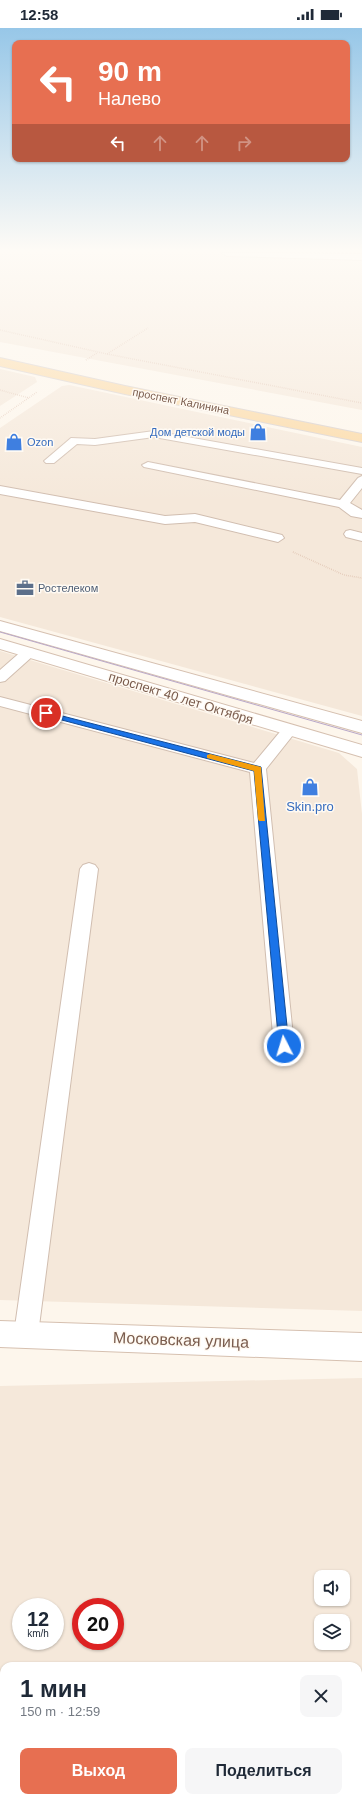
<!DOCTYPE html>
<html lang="ru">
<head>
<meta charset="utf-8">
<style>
	:root { --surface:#fff; --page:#f6f6f7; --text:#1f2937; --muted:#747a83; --accent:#e76f51 }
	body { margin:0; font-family:Arial,sans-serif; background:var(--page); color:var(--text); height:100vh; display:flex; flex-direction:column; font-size:15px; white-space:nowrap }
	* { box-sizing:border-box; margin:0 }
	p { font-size:13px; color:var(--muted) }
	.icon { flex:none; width:22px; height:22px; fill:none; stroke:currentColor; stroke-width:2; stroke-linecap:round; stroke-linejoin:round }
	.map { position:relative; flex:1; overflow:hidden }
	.drawer { position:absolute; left:0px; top:1634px; width:362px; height:140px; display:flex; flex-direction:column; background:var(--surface); border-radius:12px 12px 0 0; box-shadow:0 1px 3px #0004 }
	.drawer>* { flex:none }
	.top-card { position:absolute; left:12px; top:12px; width:338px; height:122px; border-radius:8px; box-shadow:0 1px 3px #0004; background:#e76f51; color:#fff; overflow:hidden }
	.controls { position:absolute; left:314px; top:1542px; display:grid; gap:8px }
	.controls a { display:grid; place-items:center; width:36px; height:36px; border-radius:8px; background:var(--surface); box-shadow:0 1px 3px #0004; font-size:20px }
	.speed { position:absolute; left:12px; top:1570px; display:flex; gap:8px; font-size:20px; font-weight:700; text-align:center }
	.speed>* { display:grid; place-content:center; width:52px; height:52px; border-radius:50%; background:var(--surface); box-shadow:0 1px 3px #0004; line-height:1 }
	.speed small { font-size:10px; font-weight:400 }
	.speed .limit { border:6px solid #d22; background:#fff; color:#111 }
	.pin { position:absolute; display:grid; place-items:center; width:34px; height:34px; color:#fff; margin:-17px; border:2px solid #fff; border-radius:50%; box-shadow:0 1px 4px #0007 }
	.me { position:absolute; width:44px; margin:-22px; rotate:355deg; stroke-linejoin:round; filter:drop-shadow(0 0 3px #0008) }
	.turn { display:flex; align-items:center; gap:14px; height:84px; padding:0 20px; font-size:18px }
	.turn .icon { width:52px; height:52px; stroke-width:2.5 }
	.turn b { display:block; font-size:28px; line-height:34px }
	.lanes { display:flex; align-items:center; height:38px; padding:0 20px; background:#0003; justify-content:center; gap:20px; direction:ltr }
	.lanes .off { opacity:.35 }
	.round { display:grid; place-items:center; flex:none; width:42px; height:42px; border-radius:8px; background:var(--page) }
	.overview { display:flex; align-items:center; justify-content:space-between; height:68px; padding:0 20px }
	h1 { font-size:24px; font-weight:700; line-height:30px }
	.primary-button { display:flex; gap:8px; margin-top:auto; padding:8px 20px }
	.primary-button a { flex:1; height:46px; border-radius:8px; background:var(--accent); color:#fff; font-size:16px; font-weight:700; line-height:46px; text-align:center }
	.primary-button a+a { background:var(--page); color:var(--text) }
	.status { display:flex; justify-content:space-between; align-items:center; height:28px; padding:0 20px; background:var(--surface); direction:ltr }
	.status svg { height:11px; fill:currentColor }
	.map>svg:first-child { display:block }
	.residential { fill:#f5e8da; fill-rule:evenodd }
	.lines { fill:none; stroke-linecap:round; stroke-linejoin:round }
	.lane-casing { stroke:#d1beb0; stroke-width:2 }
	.secondary-casing { stroke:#d6c0b0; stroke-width:2 }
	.primary-casing { stroke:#dad1cd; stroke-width:2 }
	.path { stroke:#d9b8a5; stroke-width:1.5; stroke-dasharray:0.5 1.5; stroke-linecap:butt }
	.lane { fill:#fff; fill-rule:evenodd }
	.secondary { fill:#fff; fill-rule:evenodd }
	.primary { fill:#fbd9a5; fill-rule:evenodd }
	.tram { stroke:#b9a8c9; stroke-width:1 }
	.route { fill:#1a73e8; stroke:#114b97 }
	.slow { fill:#f59e0b }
	.labels { text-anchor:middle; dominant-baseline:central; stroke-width:3; stroke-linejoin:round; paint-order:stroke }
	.far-street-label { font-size:11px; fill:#7a5c4d; stroke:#fffaf3 }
	.far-shop-label { font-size:11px; fill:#366cbe; stroke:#fffaf3; text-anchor:end }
	.far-service-label { font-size:11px; fill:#4e5e75; stroke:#fffaf3; text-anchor:start }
	.street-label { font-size:13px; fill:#7a5c4d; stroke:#fffaf3 }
	.shop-label { font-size:13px; fill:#366cbe; stroke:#fffaf3 }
	.near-street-label { font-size:16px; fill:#7a5c4d; stroke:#fffaf3 }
</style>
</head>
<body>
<div class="status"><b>12:58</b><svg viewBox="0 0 49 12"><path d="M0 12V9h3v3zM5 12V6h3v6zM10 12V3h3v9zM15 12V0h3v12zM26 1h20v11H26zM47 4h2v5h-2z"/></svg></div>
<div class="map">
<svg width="362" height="1774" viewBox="0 0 362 1774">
	<rect width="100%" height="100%" fill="#fdf6ec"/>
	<path class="residential" d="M0 225H212L362 230V382L0 314Z
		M0 341 35 349 37 354 0 378Z
		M69 357 362 419V688L0 589V400L62 358Z
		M0 623 339 725 357 741 362 786V1283L0 1272Z
		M362 1350V1774H0V1358ZM321 1549H343V1571H321ZM21 1579H55V1613H21ZM81 1579H115V1613H81ZM321 1593H343V1615H321ZM4 1638H358V1770H4Z"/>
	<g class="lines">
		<g class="lane-casing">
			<path id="lane" d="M154 403 362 440V446L154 409 95 417 77 416 54 435H46L44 433 71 410 95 411Z
				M148 434 340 472 358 450 362 448V460L350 475 362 482V490L351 488 339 479 144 439 142 437Z
				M0 458 165 488 195 486 282 507 284 510 278 514 195 494 165 496 0 466Z
				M350 502 362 505V513L346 509 344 506 346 503Z
				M29 620 34 621 36 624 34 627 5 653 0 654V642L24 621Z
				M0 669 254 735 284 699H294L297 702 266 741 294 1018 291 1023 284 1025 277 1023 274 1018 250 744 0 678Z
				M89 835 95 837 98 841 38 1306 34 1314 26 1317 18 1314 14 1306 80 841 83 837Z"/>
		</g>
		<g class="secondary-casing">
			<path id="secondary" d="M222 225 362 226V232L227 228Z
				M0 593 362 693V705L0 603Z
				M0 611 362 717V729L0 621Z
				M0 1293 362 1305V1333L0 1319Z"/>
		</g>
		<g class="primary-casing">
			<path id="primary" d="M0 330 125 358 362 406V414L125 366 0 338Z"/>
		</g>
		<path class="path" d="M0 302 107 326 148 300
			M107 326 362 375
			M86 332 97 325
			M0 362 29 370
			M0 390 37 364
			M293 524 344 547 362 550"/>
		<use href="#lane" class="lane"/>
		<use href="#secondary" class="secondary"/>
		<use href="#primary" class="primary"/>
		<path class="tram" d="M0 604 362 707"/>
	</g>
	<linearGradient id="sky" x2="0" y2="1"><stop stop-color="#97c7e8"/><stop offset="0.47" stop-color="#fefbf6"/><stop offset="1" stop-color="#fefbf6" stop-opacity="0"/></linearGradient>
	<rect width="362" height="474" fill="url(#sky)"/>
	<path class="route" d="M43 683 261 739 289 1018 287 1020H280L279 1018 254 743 43 687Z"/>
	<path class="slow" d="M210 726 261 739 265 793H259L258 791 254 743 207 730V727Z"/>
	<defs>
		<g id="shop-bare" transform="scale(1.38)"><path d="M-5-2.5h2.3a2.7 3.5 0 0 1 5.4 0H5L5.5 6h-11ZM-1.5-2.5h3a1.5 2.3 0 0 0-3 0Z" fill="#3f7fe0" stroke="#fffaf3" stroke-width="2.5" paint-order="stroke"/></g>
		<g id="office-bare" transform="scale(1.38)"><path d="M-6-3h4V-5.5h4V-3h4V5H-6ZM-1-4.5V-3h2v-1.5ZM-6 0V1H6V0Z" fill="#5c6f8a" stroke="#fffaf3" stroke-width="2.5" paint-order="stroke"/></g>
	</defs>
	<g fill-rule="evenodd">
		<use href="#shop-bare" x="258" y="404"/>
		<use href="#shop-bare" x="14" y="414"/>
		<use href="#office-bare" x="25" y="560"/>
		<use href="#shop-bare" x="310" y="759"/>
	</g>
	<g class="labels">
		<g class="far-street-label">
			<text transform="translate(181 373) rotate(11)">проспект Калинина</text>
		</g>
		<g class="far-shop-label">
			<text x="245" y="404">Дом детской моды</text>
			<text x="27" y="414" text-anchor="start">Ozon</text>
		</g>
		<g class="far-service-label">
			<text x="38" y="560">Ростелеком</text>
		</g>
		<g class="street-label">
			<text transform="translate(181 670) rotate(17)">проспект 40 лет Октября</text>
		</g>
		<g class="shop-label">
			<text x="310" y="778">Skin.pro</text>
		</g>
		<g class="near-street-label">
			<text transform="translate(181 1312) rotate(2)">Московская улица</text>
		</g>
	</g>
</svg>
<div class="controls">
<a><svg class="icon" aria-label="sound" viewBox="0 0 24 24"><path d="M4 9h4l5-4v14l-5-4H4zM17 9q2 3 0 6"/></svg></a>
<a><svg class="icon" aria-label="layers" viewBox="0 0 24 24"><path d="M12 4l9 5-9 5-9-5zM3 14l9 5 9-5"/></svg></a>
</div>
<div class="speed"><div>12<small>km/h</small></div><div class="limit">20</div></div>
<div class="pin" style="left:46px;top:685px;background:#d93025"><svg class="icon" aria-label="arrive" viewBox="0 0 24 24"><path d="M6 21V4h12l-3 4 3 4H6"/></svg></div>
<svg class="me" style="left:284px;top:1018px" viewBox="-20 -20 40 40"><circle r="17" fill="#1a73e8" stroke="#fff" stroke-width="3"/><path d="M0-11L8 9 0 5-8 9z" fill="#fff"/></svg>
<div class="top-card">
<div class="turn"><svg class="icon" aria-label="left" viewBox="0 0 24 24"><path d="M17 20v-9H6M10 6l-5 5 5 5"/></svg><div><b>90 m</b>Налево</div></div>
<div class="lanes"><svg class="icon" aria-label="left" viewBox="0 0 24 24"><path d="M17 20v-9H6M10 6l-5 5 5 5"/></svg><svg class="icon off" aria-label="ahead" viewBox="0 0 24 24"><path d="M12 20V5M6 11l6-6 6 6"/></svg><svg class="icon off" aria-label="ahead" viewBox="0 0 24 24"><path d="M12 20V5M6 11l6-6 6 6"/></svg><svg class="icon off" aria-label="right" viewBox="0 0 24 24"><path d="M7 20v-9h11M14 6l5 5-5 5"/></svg></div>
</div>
<section class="drawer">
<div class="overview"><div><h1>1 мин</h1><p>150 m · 12:59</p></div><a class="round"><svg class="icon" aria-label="close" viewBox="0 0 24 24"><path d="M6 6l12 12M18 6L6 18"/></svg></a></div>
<div class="primary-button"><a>Выход</a><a>Поделиться</a></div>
</section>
</div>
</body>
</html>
